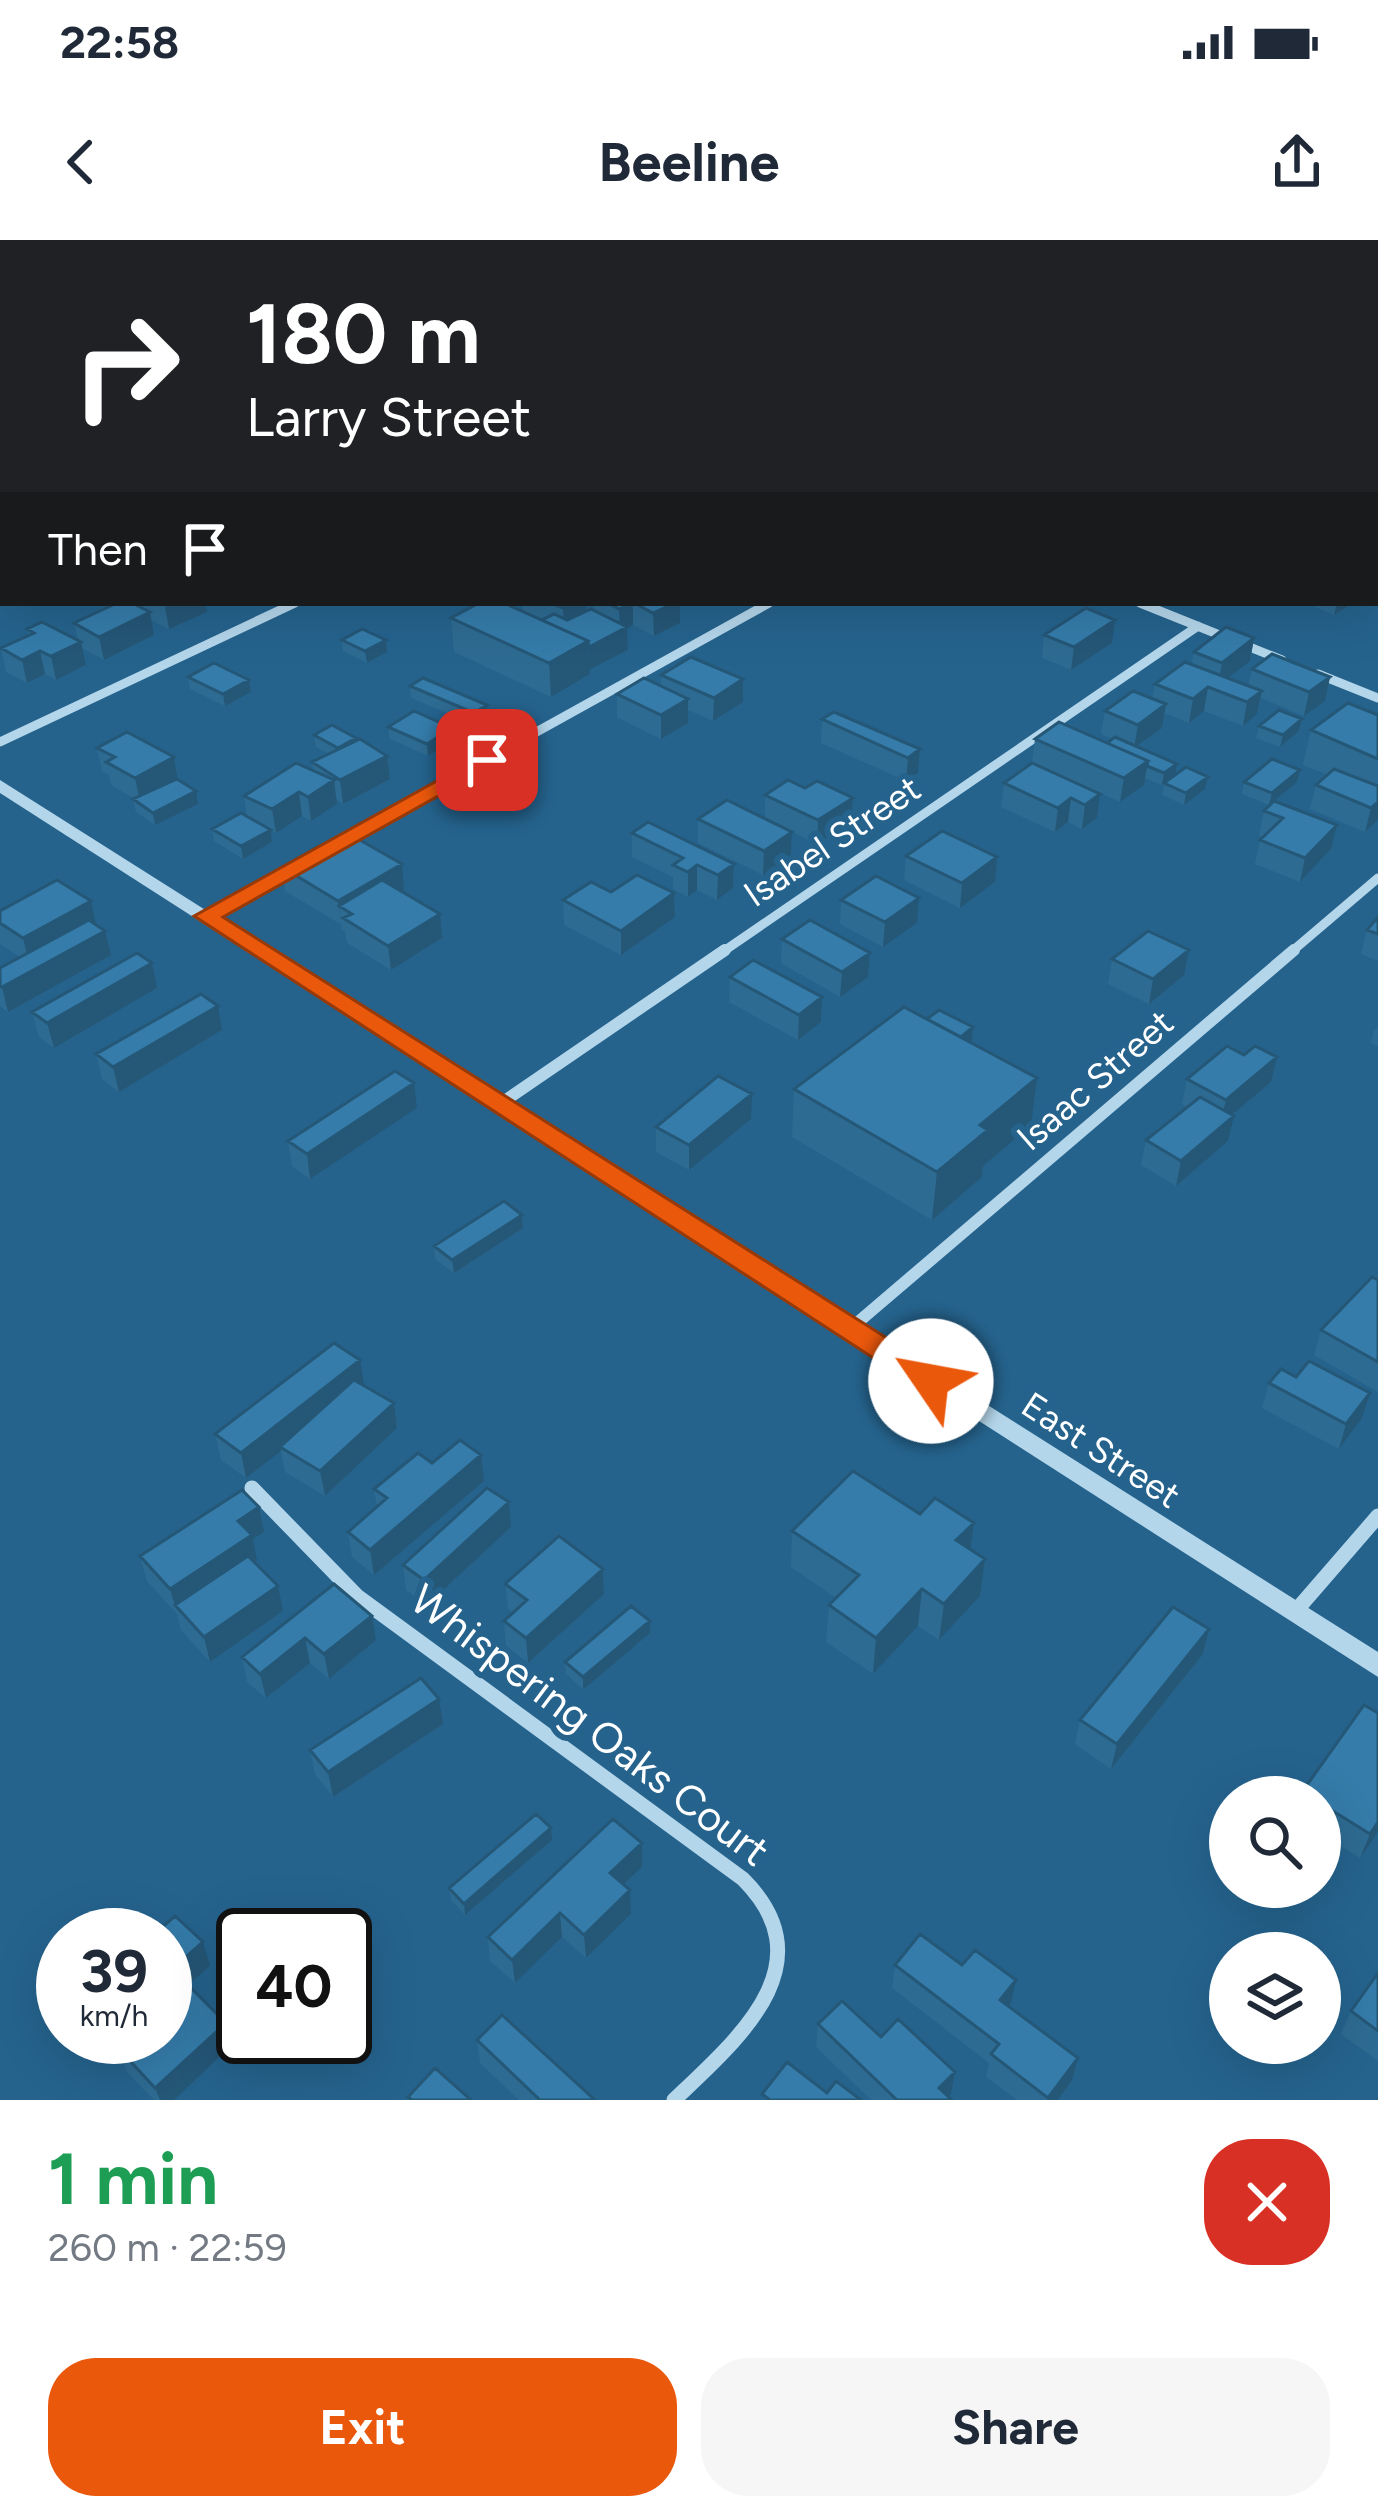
<!DOCTYPE html>
<html lang="en">
<head>
<meta charset="utf-8">
<style>
	:root { --surface:#fff; --page:#f6f6f7; --text:#1f2937; --muted:#747a83; --accent:#ea580c }
	body { margin:0; font-family:Figtree,sans-serif; background:var(--page); color:var(--text); height:100vh; display:flex; flex-direction:column; font-size:45px; white-space:nowrap }
	* { box-sizing:border-box; margin:0 }
	p { font-size:39px; color:var(--muted) }
	.icon { flex:none; width:66px; height:66px; fill:none; stroke:currentColor; stroke-width:2; stroke-linecap:round; stroke-linejoin:round }
	.map { position:relative; height:1860px; overflow:hidden }
	.panel { display:flex; flex-direction:column; background:var(--surface); flex:1 }
	.panel>* { flex:none }
	.guide { position:absolute; left:0px; top:0px; width:1380px; height:366px; box-shadow:0 12px 48px #0002; background:#202124; color:#fff; overflow:hidden }
	.controls { position:absolute; left:1209px; top:1536px; display:grid; gap:24px }
	.controls a { display:grid; place-items:center; width:132px; height:132px; border-radius:50%; background:var(--surface); box-shadow:0 12px 48px #0002; font-size:60px }
	.speed { position:absolute; left:36px; top:1668px; display:flex; gap:24px; font-size:60px; font-weight:700; text-align:center }
	.speed>* { display:grid; place-content:center; width:156px; height:156px; border-radius:50%; background:var(--surface); box-shadow:0 12px 48px #0002; line-height:1 }
	.speed small { font-size:30px; font-weight:400 }
	.speed .limit { border:6px solid #111; border-radius:18px; background:#fff; color:#111 }
	.pin { position:absolute; display:grid; place-items:center; width:102px; height:102px; color:#fff; margin:-51px; border-radius:24px; box-shadow:0 6px 18px #0006 }
	.me { position:absolute; width:132px; margin:-66px; rotate:303deg; stroke-linejoin:round; filter:drop-shadow(0 0 9px #0008) }
	.turn { display:flex; align-items:center; gap:42px; height:252px; padding:0 48px; font-size:54px }
	.turn .icon { width:156px; height:156px; stroke-width:2.5 }
	.turn b { display:block; font-size:84px; line-height:102px }
	.then { display:flex; align-items:center; height:114px; padding:0 48px; background:#0003; gap:24px; font-size:45px }
	.round { display:grid; place-items:center; flex:none; width:126px; height:126px; border-radius:48px; background:var(--page) }
	.summary { display:flex; align-items:center; justify-content:space-between; height:204px; padding:0 48px }
	h1 { font-size:72px; font-weight:700; line-height:90px; color:#1e9e55 }
	.action { display:flex; gap:24px; margin-top:auto; padding:24px 48px }
	.action a { flex:1; height:138px; border-radius:48px; background:var(--accent); color:#fff; font-size:48px; font-weight:700; line-height:138px; text-align:center }
	.action a+a { background:var(--page); color:var(--text) }
	.status { display:flex; justify-content:space-between; align-items:center; height:84px; padding:0 60px; background:var(--surface); direction:ltr }
	.status svg { height:33px; fill:currentColor }
	header { display:flex; justify-content:space-between; align-items:center; height:156px; padding:0 48px; background:var(--surface); font-size:54px; font-weight:700 }
	.map>svg:first-child { display:block }
	.lines { fill:none; stroke-linecap:round; stroke-linejoin:round }
	.minor-far3 { stroke:#b4d6eb; stroke-width:8 }
	.minor-far2 { stroke:#b4d6eb; stroke-width:9 }
	.minor-far1 { stroke:#b4d6eb; stroke-width:12 }
	.minor { stroke:#b4d6eb; stroke-width:15 }
	.tertiary { fill:#b4d6eb; fill-rule:evenodd }
	.wall { fill:#2e6b92 }
	.shaded-wall { fill:#255777 }
	.building { fill:#357caa; stroke:#255777; stroke-width:3 }
	.route { fill:#ea580c; stroke:#983908; stroke-width:3 }
	.labels { text-anchor:middle; dominant-baseline:central; stroke-width:12; stroke-linejoin:round; paint-order:stroke }
	.street-label { font-size:36px; fill:#fff; stroke:#25638d }
	.near-street-label { font-size:42px; fill:#fff; stroke:#25638d }
</style>
</head>
<body>
<div class="status"><b>22:58</b><svg viewBox="0 0 49 12"><path d="M0 12V9h3v3zM5 12V6h3v6zM10 12V3h3v9zM15 12V0h3v12zM26 1h20v11H26zM47 4h2v5h-2z"/></svg></div>
<header><svg class="icon" aria-label="back" viewBox="0 0 24 24"><path d="M15 5l-7 7 7 7"/></svg>Beeline<svg class="icon" aria-label="share" viewBox="0 0 24 24"><path d="M12 15V3M7 8l5-5 5 5M5 13v7h14v-7"/></svg></header>
<div class="map">
<svg width="1378" height="1860" viewBox="0 0 1378 1860">
	<rect width="100%" height="100%" fill="#25638d"/>
	<g class="lines">
		<path class="minor-far3" d="M474 0 482 3
			M1076 0 1086 3
			M1344 0 1355 3
			M54 3 65 0"/>
		<path class="minor-far2" d="M1140 363 1282 420
			M1318 434 1378 458
			M0 502 295 363
			M311 617 769 363
			M205 676 293 627
			M721 713 1198 386
			M1290 713 1378 638"/>
		<path class="minor-far1" d="M500 864 725 710
			M850 1089 1294 710"/>
		<path class="minor" d="M252 1248 357 1356 743 1639C828 1724 738 1799 674 1860
			M1294 1373 1378 1276"/>
		<path class="tertiary" d="M0 540 1378 1412V1437L0 553Z"/>
	</g>
	<path class="wall" d="M548 0H638L641 3H548Z
		M702 0H791V3H702Z
		M865 0H915L909 3H875Z
		M919 0H966V3H918Z
		M1146 0H1211L1208 3H1146Z
		M1266 0H1322L1317 3H1265Z
		M117 363H205L207 372 169 389 151 380 154 395 104 420 82 408 86 425 56 440 45 434 27 443 6 432 1 408 28 395 27 389 78 400 74 383Z
		M523 363H586V371L594 370V363H680V383L654 396 633 385 627 388 628 410 589 430 590 434 551 457 454 412 451 378 523 371Z
		M1307 363H1350V365L1334 375Z
		M1044 395 1112 403 1071 430 1042 418Z
		M1254 398 1250 421 1228 438 1248 446 1252 429 1330 437 1325 461 1304 476 1261 458 1257 474 1243 486 1204 471 1189 483 1165 473 1162 488 1137 506 1175 535 1208 537 1205 549 1184 565 1162 555 1164 544 1162 545 1145 538 1144 545 1120 562 1032 522 1035 499 1107 503 1112 499 1101 494 1105 471 1152 458 1155 444 1191 424 1194 412Z
		M342 400H386L387 412 367 423 343 411Z
		M661 435 743 462 713 481 688 470V483L661 499 617 477V454L661 446Z
		M188 437 249 440 251 452 225 466 190 449Z
		M410 446 488 476 475 485 411 458Z
		M1378 475V580L1365 592 1310 569 1316 545 1328 535 1303 525 1311 490Z
		M822 479 920 509 918 533 906 541 821 503Z
		M1302 479 1299 491 1280 507 1256 498 1259 486Z
		M388 487 452 488 453 500 428 516 390 499Z
		M314 495 356 501 390 539 343 564 336 559 337 564 311 581 302 576 276 593 271 591 272 602 243 619 214 601 212 589 247 576 244 556 313 531 312 522 329 514 316 507Z
		M97 508 174 517 178 539 198 564 155 585 136 572 133 559H135L111 545 109 535 102 531Z
		M1300 530 1297 542 1269 565 1242 554 1244 542Z
		M1004 543 1100 554 1097 578 1082 589 1068 582 1055 592 1001 567Z
		M805 548 853 558 851 582 817 604 792 592 791 616 763 635 698 603V579L765 578V555Z
		M1264 571 1337 585 1331 609 1300 642 1255 624 1260 600 1263 597 1259 596Z
		M632 593 734 624 733 648 717 660 697 650 688 657 673 649V637L632 617Z
		M329 615 404 649 400 651 442 698 391 730 347 703 345 692 342 690V685L285 651 282 627Z
		M906 616 995 642 960 668 904 640Z
		M611 652 674 653 675 677 621 715 564 685 563 660Z
		M841 660 917 683 883 707 840 684Z
		M0 671 96 684 111 715 8 772 0 766V728L20 717 0 704Z
		M1378 677V721L1361 714 1367 690Z
		M782 699 868 737 840 757 781 723Z
		M1112 719 1184 735 1149 764 1108 744Z
		M730 737 822 757 821 782 798 800 729 762Z
		M157 748 54 808 39 797 32 772Z
		M927 779 973 787 972 800 969 802 1031 886 983 926 982 937 932 980 792 897 794 849Z
		M1378 787V807L1371 803 1374 790Z
		M222 790 119 852 102 839 96 814Z
		M1187 839 1271 842 1232 875 1228 901 1176 946 1141 925 1146 900 1187 867 1182 864Z
		M417 868 310 939 292 926 288 901Z
		M751 879 689 930 656 912V887Z
		M522 975 523 988 454 1033 435 1019 434 1006Z
		M1378 1035V1152L1314 1115 1321 1090 1377 1039Z
		M1269 1143 1362 1178 1339 1209 1262 1168Z
		M364 1145 394 1163 397 1188 325 1256 285 1232 281 1211 246 1238 221 1220 215 1194Z
		M432 1223 484 1241 374 1335 352 1317 348 1292 377 1267 374 1249Z
		M509 1262 511 1287 427 1365 406 1350 403 1325Z
		M920 1274 974 1283 970 1309 985 1319 980 1356 939 1400 918 1386 873 1434 826 1402 829 1365 836 1358 791 1327 792 1291Z
		M264 1292 253 1299 257 1320 254 1322 283 1371 210 1422 181 1390 177 1374 147 1341 140 1316Z
		M603 1329 604 1354 528 1423 506 1406 504 1381 513 1373 508 1369 505 1344Z
		M334 1344 376 1400 329 1439 310 1423 266 1458 247 1442 242 1417Z
		M650 1381V1393L583 1450 566 1434 565 1422Z
		M1209 1389 1203 1414 1111 1529 1075 1504 1080 1480Z
		M1364 1465 1378 1473V1592L1360 1618 1320 1593V1557H1300Z
		M443 1484 333 1557 315 1534 310 1510Z
		M552 1600 465 1675 451 1660 449 1648Z
		M642 1603V1627L624 1645 631 1674 586 1718 562 1697 515 1743 490 1721 488 1697Z
		M165 1695 210 1726 188 1745 232 1805 174 1860H154L127 1832 119 1809 128 1801 124 1797H165Z
		M895 1725 1011 1763 1008 1766 1072 1840 1058 1860H1017L986 1837 989 1823 892 1748Z
		M1378 1733V1821L1341 1794 1351 1771Z
		M818 1784 881 1797 955 1832 951 1854 948 1857 952 1860H871L816 1807Z
		M477 1800 595 1860H519L480 1823Z"/>
	<path class="shaded-wall" d="M897 0H915L909 3H896Z
		M1190 0H1211L1208 3H1189Z
		M1304 0H1322L1317 3H1303Z
		M173 363H205L207 372 169 389 165 367Z
		M572 363H586V378L564 391 563 368Z
		M633 363V385L627 388 628 410 589 430V407L620 391 619 369Z
		M675 363H680V383L654 396 653 373Z
		M1350 363V365L1334 375 1337 364Z
		M150 372 154 395 104 420 99 397Z
		M1115 380 1112 403 1071 430 1074 407Z
		M1254 398 1250 421 1218 446 1222 423Z
		M386 400 387 412 367 423 365 411Z
		M588 401 590 434 551 457 549 423Z
		M81 402 86 425 56 440 51 416Z
		M40 411 45 434 27 443 22 420Z
		M1330 437 1325 461 1304 476 1309 452Z
		M743 439V462L713 481 714 458Z
		M249 440 251 452 225 466 223 454Z
		M1208 447 1204 471 1189 483 1193 459Z
		M1262 451 1257 474 1243 486 1247 462Z
		M688 459V483L661 499V475Z
		M1166 464 1162 488 1134 508 1138 485Z
		M487 465 488 476 475 485 474 473Z
		M1302 479 1299 491 1280 507 1283 495Z
		M452 488 453 500 428 516 427 504Z
		M920 509 918 533 906 541 908 518Z
		M387 516 390 539 343 564 340 540Z
		M174 517 178 541 140 562 135 538Z
		M1148 521 1144 545 1120 562 1124 538Z
		M1177 524 1175 536 1162 545 1164 533Z
		M1300 530 1297 542 1269 565 1272 553Z
		M1208 537 1205 549 1184 565 1186 553Z
		M334 540 337 564 311 581 308 557Z
		M196 551 198 564 155 585 153 573Z
		M299 552 302 576 276 593 272 569Z
		M1100 554 1097 578 1082 589 1085 565Z
		M853 558 851 582 817 604 818 580Z
		M1071 558 1068 582 1055 592 1058 568Z
		M1378 562V580L1365 592 1371 568Z
		M1337 585 1331 609 1300 642 1305 618Z
		M271 590 272 602 243 619 241 606Z
		M792 592 791 616 763 635 764 611Z
		M997 617 995 642 960 668 962 643Z
		M402 624 404 649 353 679 352 674 339 666 341 686 338 661Z
		M734 624 733 648 717 660 718 635Z
		M697 625V650L688 657V632Z
		M674 653 675 677 621 715V691Z
		M919 658 917 683 883 707 885 682Z
		M91 661 96 685 29 723 23 698Z
		M440 674 442 698 391 730 388 706Z
		M105 691 111 715 8 772 2 747Z
		M1189 710 1184 735 1149 764 1153 739Z
		M870 713 868 737 840 757 842 732Z
		M152 723 157 748 54 808 47 783Z
		M822 757 821 782 798 800 799 775Z
		M218 766 222 790 119 852 113 827Z
		M973 787 972 800 946 821 948 808Z
		M1277 817 1271 842 1220 885 1226 860Z
		M1037 838 1031 886 983 926 982 937 932 980 937 932 980 885Z
		M414 843 417 868 310 939 307 914Z
		M752 854 751 879 689 930V905Z
		M1234 876 1228 901 1176 946 1181 921Z
		M522 975 523 988 454 1033 452 1020Z
		M360 1120 364 1145 280 1207 281 1211 246 1238 241 1213Z
		M1370 1153 1362 1178 1339 1209 1346 1184Z
		M394 1163 397 1188 325 1256 320 1231Z
		M481 1215 484 1241 374 1335 370 1310Z
		M509 1262 511 1287 427 1365 424 1340Z
		M259 1267 264 1292 253 1299 257 1320 180 1372 175 1366 170 1349 238 1281Z
		M974 1283 969 1319 956 1300Z
		M985 1319 980 1356 939 1400 944 1364Z
		M603 1329 604 1354 528 1423 526 1398Z
		M278 1346 283 1371 210 1422 204 1397Z
		M922 1349 918 1386 873 1434 876 1398Z
		M372 1376 376 1400 329 1439 324 1414Z
		M650 1381V1393L583 1450V1437Z
		M1209 1389 1203 1414 1111 1529 1117 1504Z
		M305 1398 310 1423 266 1458 260 1434Z
		M439 1459 443 1484 333 1557 328 1532Z
		M1378 1582V1592L1360 1618 1370 1594Z
		M551 1588 552 1600 465 1675 464 1664Z
		M642 1603V1627L611 1657 610 1633Z
		M630 1650 631 1674 586 1718 584 1695Z
		M560 1673 562 1697 515 1743 512 1720Z
		M203 1702 210 1726 180 1752 172 1729Z
		M1016 1740 1011 1763 995 1783 1000 1760Z
		M226 1783 232 1805 174 1860H160L155 1848Z
		M1078 1818 1072 1840 1058 1860H1048Z
		M955 1832 951 1854 945 1860 939 1848Z"/>
	<path class="building" d="M323 0H343L349 3H314Z
		M590 0H638L641 1 636 3 585 2Z
		M738 0H784L776 3H746Z
		M986 0H1015L1026 3H981Z
		M1215 0H1254L1248 3H1220L1213 1Z
		M117 363H132L150 372 99 397 74 383Z
		M479 363H504L588 401 549 423 451 378Z
		M551 363H572L563 368Z
		M608 363H632L619 369Z
		M634 363H675L653 373Z
		M1086 368 1115 380 1074 407 1044 395Z
		M591 369 627 387 589 407 588 401 542 380 554 374 567 380Z
		M42 382 81 402 51 416 40 411 22 420 1 408 34 393 27 389Z
		M1226 387 1254 398 1222 423 1194 412Z
		M362 389 386 400 365 411 342 400Z
		M1272 414 1330 437 1309 452 1252 429Z
		M691 417 743 439 714 458 661 435Z
		M1185 422 1262 451 1247 462 1208 447 1193 459 1155 444Z
		M214 423 249 440 223 454 188 437Z
		M423 438 487 465 474 473 410 446Z
		M644 438 688 459 661 475 617 454Z
		M1133 451 1166 464 1138 485 1105 471Z
		M1348 463 1378 475V519L1311 490Z
		M1279 470 1302 479 1283 495 1259 486Z
		M414 471 452 488 427 504 388 487Z
		M834 472 920 509 908 518 822 479Z
		M1059 482 1148 521 1124 538 1035 499Z
		M332 485 356 498 338 508 314 495Z
		M127 492 174 517 135 538 106 522 115 517 97 508Z
		M1115 497 1177 524 1164 533 1147 526 1148 521 1107 503Z
		M360 499 387 516 340 540 312 522Z
		M1272 519 1300 530 1272 553 1244 542Z
		M296 523 334 540 308 557 299 552 272 569 244 556Z
		M1032 523 1100 554 1085 565 1071 558 1058 568 1004 543Z
		M1186 527 1208 537 1186 553 1164 543Z
		M1334 529 1378 546V562L1371 568 1316 545Z
		M177 539 196 551 153 573 133 559Z
		M788 540 805 548 817 541 853 558 818 580 765 555Z
		M727 560 792 592 764 611 698 579Z
		M1274 561 1337 585 1305 618 1260 600 1283 578 1264 571Z
		M241 573 271 590 241 606 212 589Z
		M648 582 734 624 718 635 697 625 688 632 673 625 683 618 632 593Z
		M942 591 997 617 962 643 906 616Z
		M358 599 402 624 338 661 282 627 317 607 329 615Z
		M637 635 674 653 621 691 563 660 591 642 611 652Z
		M876 636 919 658 885 682 841 660Z
		M57 640 91 661 23 698 0 683V671Z
		M382 640 440 674 388 706 343 678 352 674 339 666Z
		M1378 677V694L1367 690Z
		M89 680 105 691 2 747 0 746V728Z
		M810 680 870 713 842 732 782 699Z
		M1148 691 1189 710 1153 739 1112 719Z
		M137 713 152 723 47 783 32 772Z
		M753 720 822 757 799 775 730 737Z
		M201 754 218 766 113 827 96 814Z
		M904 767 1037 838 980 885 988 890 937 932 794 849Z
		M939 770 973 787 961 797 927 779Z
		M1227 806 1244 815 1255 806 1277 817 1226 860 1187 839Z
		M395 831 414 843 307 914 288 901Z
		M718 836 752 854 689 905 656 887Z
		M1200 857 1234 876 1181 921 1146 900Z
		M504 961 522 975 452 1020 434 1006Z
		M1372 1037 1378 1040V1122L1321 1090Z
		M334 1103 360 1120 241 1213 215 1194Z
		M1309 1121 1370 1153 1346 1184 1269 1143 1281 1129 1296 1137Z
		M354 1140 394 1163 320 1231 280 1207Z
		M460 1200 481 1215 370 1310 348 1292 387 1258 374 1249 418 1213 432 1223Z
		M853 1231 920 1274 935 1258 974 1283 956 1300 985 1319 944 1364 922 1349 876 1398 829 1365 859 1335 792 1291Z
		M487 1248 509 1262 424 1340 403 1325Z
		M242 1250 259 1267 238 1281 252 1295 170 1349 140 1316Z
		M559 1296 603 1329 526 1398 504 1381 527 1360 505 1344Z
		M248 1316 278 1346 204 1397 175 1365Z
		M334 1344 372 1376 324 1414 305 1398 260 1434 242 1417Z
		M631 1366 650 1381 583 1437 565 1422Z
		M1173 1367 1209 1389 1117 1504 1080 1480Z
		M421 1438 439 1459 328 1532 310 1510Z
		M1364 1465 1378 1473V1582L1370 1594 1320 1563V1557H1310L1302 1552Z
		M536 1574 551 1588 464 1664 449 1648Z
		M613 1579 642 1603 610 1633 630 1650 584 1695 560 1673 512 1720 488 1697Z
		M175 1676 203 1702 172 1729 226 1783 155 1848 119 1809 132 1797H165V1695H153Z
		M920 1694 962 1725 975 1710 1016 1740 1000 1760 1078 1818 1048 1858 991 1814 999 1804 895 1725Z
		M1378 1733V1791L1351 1771Z
		M842 1761 881 1797 898 1779 955 1832 939 1848 952 1860H897L818 1784Z
		M502 1775 595 1860H540L477 1800Z
		M787 1822 827 1853 836 1841 861 1860H770L762 1854Z
		M435 1828 471 1860H412L408 1857Z"/>
	<path class="route" d="M487 513 495 515V524L223 677 942 1133 946 1141 942 1149H921L194 676Z"/>
	<g class="labels">
		<g class="street-label">
			<text transform="translate(832 601) rotate(-34)">Isabel Street</text>
			<text transform="translate(1095 840) rotate(-41)">Isaac Street</text>
			<text transform="translate(1101 1210) rotate(33)">East Street</text>
		</g>
		<g class="near-street-label">
			<text transform="translate(590 1485) rotate(37)">Whispering Oaks Court</text>
		</g>
	</g>
</svg>
<div class="controls">
<a><svg class="icon" aria-label="search" viewBox="0 0 24 24"><circle cx="10" cy="10" r="6"/><path d="M15 15l6 6"/></svg></a>
<a><svg class="icon" aria-label="layers" viewBox="0 0 24 24"><path d="M12 4l9 5-9 5-9-5zM3 14l9 5 9-5"/></svg></a>
</div>
<div class="speed"><div>39<small>km/h</small></div><div class="limit">40</div></div>
<div class="pin" style="left:487px;top:520px;background:#d93025"><svg class="icon" aria-label="arrive" viewBox="0 0 24 24"><path d="M6 21V4h12l-3 4 3 4H6"/></svg></div>
<svg class="me" style="left:931px;top:1141px" viewBox="-20 -20 40 40"><circle r="19" fill="#fff"/><path d="M0-13L10 11 0 6-10 11z" fill="#ea580c"/></svg>
<div class="guide">
<div class="turn"><svg class="icon" aria-label="right" viewBox="0 0 24 24"><path d="M7 20v-9h11M14 6l5 5-5 5"/></svg><div><b>180 m</b>Larry Street</div></div>
<div class="then">Then<svg class="icon" aria-label="arrive" viewBox="0 0 24 24"><path d="M6 21V4h12l-3 4 3 4H6"/></svg></div>
</div>
</div>
<section class="panel">
<div class="summary"><div><h1>1 min</h1><p>260 m · 22:59</p></div><a class="round" style="background:#d93025;color:#fff"><svg class="icon" aria-label="close" viewBox="0 0 24 24"><path d="M6 6l12 12M18 6L6 18"/></svg></a></div>
<div class="action"><a>Exit</a><a>Share</a></div>
</section>
</body>
</html>
